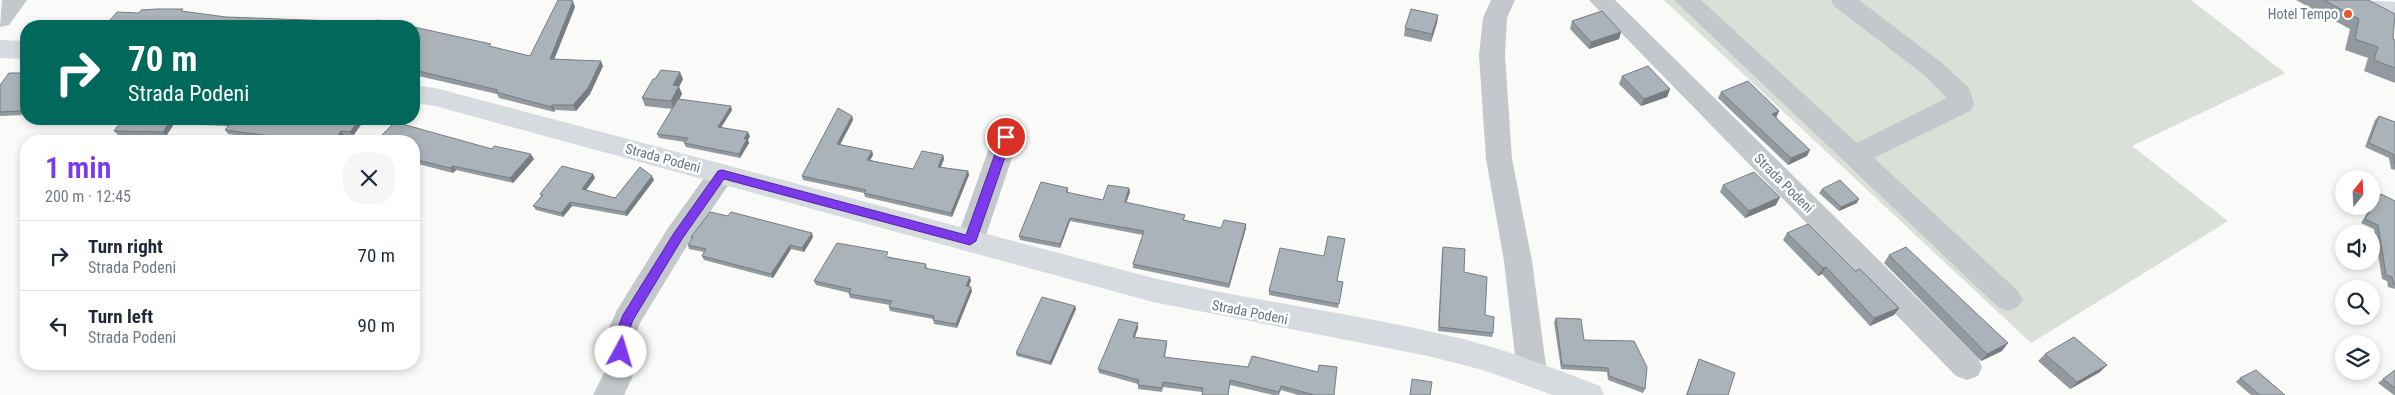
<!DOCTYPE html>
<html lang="en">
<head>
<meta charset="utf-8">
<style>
	:root { --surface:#fff; --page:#f6f6f7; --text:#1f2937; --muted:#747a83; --line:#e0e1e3; --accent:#7c3aed }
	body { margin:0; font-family:"Roboto Condensed",sans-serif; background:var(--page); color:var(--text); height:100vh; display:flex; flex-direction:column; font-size:19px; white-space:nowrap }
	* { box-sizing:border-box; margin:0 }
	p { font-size:16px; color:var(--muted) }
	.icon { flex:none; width:28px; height:28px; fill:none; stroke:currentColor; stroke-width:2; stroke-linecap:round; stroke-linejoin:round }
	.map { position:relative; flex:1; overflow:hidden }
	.side { position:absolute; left:20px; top:135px; width:400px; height:235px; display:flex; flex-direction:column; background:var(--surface); border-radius:20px; box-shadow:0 2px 8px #0003 }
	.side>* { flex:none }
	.top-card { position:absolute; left:20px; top:20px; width:400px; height:105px; border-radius:20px; box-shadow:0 2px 8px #0003; background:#00695c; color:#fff; overflow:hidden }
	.needle { width:32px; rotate:18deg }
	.tools { position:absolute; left:2335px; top:170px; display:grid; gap:10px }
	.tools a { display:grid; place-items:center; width:45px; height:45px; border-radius:50%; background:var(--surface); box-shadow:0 2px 8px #0003; font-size:25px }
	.pin { position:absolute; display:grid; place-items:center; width:42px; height:42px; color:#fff; margin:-21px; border:2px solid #fff; border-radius:50%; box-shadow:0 1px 5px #0007 }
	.me { position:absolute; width:55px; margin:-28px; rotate:6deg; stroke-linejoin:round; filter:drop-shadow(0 0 4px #0008) }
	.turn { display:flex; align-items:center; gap:18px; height:105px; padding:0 25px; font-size:22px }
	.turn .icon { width:65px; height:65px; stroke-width:2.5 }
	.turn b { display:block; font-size:35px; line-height:42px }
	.round { display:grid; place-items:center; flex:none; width:52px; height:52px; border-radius:20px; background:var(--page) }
	.summary { display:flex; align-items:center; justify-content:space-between; height:85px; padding:0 25px }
	h1 { font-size:30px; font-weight:600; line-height:38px; color:var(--accent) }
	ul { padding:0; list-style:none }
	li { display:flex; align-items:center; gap:15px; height:70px; padding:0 25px; border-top:1px solid var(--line) }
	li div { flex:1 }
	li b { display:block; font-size:19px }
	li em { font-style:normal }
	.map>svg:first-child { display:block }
	.green { fill:#dadfd7 }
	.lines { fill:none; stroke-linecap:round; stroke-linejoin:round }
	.minor { fill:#c3c8cc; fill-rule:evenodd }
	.major { fill:#d6dbdf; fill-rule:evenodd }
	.wall { fill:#929a9f }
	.shaded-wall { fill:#777d82 }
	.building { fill:#aab3b9; stroke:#777d82 }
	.route { fill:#7c3aed; stroke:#51269a }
	.poi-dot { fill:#e4572e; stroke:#fff; stroke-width:2 }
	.labels { text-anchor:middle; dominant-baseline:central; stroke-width:5; stroke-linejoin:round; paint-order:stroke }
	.poi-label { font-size:14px; fill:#657683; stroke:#fff; text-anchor:end }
	.street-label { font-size:14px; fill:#657683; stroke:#fff }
</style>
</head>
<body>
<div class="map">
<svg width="2395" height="395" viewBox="0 0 2395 395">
	<rect width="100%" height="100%" fill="#fafaf8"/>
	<path class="green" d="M1664 0H2191L2285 73 2132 146 2228 221 2031 343Z"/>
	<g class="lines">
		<path class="minor" d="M2 0H27L9 25 0 27Z
			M1491 0H1515L1507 18 1505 55 1512 159 1532 261 1547 373 1543 382 1532 386 1521 382 1517 373 1504 261 1486 159 1479 55 1483 18Z
			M1589 0H1615L1978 358 1982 367 1978 376 1967 380 1956 376Z
			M1674 0H1701L1857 143 1947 98 1924 75 1834 6 1831 0H1859L1942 63 1969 88 1974 104 1970 111 1874 158 2018 291 2023 299 2018 307 2008 311 1998 307Z
			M1006 127 1015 130 1019 137 984 241 980 249 970 252 960 249 956 241 993 137 997 130Z
			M722 164 732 167 736 174 688 244 640 323 633 341 639 363 624 395H593L609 363 603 341 617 310 668 228 712 167Z"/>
		<path class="major" d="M2362 0 2395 2V21C2383 18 2369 11 2362 0Z
			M0 40 26 41V59L0 58Z
			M414 85 435 88 1153 278C1257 302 1363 314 1467 340 1512 352 1556 369 1600 386L1604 395H1553L1483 370 1428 356 1153 302 435 106 414 103Z"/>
	</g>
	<path class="wall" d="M2296 0H2368L2393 39 2395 40V83L2364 71 2368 58 2345 50 2350 29Z
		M575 7 554 59 603 66 590 94 576 111 555 110 554 112 499 98 497 94 414 75V27L530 56Z
		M1438 15 1437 23 1431 42 1404 36 1405 28Z
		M1572 21 1621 32 1619 39 1589 49 1570 29Z
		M1622 76 1670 89 1667 97 1641 106 1619 84Z
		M683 79 679 87 682 94 679 99 732 110 721 127 750 136 748 140 749 143 740 158 686 147 684 143 685 142 659 138 657 134 672 109 645 106 642 98Z
		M0 85 24 115 0 116Z
		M1721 92 1779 111 1776 117 1807 156 1788 165 1718 98Z
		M852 116 853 120 840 145 872 151 873 155 870 160 913 169 943 155 944 159 941 167 968 171 969 175 952 217 865 197 864 193 803 180 802 176Z
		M2379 116 2395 122V170L2391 169 2389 158 2365 147 2375 120Z
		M103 119H365L353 136 344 135 340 141H282L228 134 225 130 228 126 174 124 166 136 118 135 114 131 121 122H106Z
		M382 135 492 149 534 159 513 183 456 170 453 173 414 163V141H390L385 140Z
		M593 174 595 178 586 190 615 198 654 180 627 216 572 206 563 217 536 210 533 206 541 196 540 194Z
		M1723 185 1776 205 1745 218 1720 192Z
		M1068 188V193L1103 200 1129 188 1130 192 1126 203 1185 219 1184 220 1221 228 1246 224V228L1229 288 1133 268V264L1143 235 1070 221 1060 248 1020 240 1019 236Z
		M1822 189 1857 203 1839 211 1819 193Z
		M2381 194 2395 201V289L2388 287 2387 281 2382 279 2374 229 2361 223 2376 198Z
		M1787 233 1899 308 1894 315 1870 326 1822 274 1818 276 1783 240Z
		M691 237H813L804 252 791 249 773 278 704 260 702 256 704 252 689 249 688 245 692 239Z
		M1443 247 1464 272 1493 333 1492 337 1438 331 1442 251Z
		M1889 255 2002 351 1981 361 1884 263Z
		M890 256 889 257 926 264 927 269 971 280 969 287 972 291 957 328 934 324 933 319 890 311 889 307 890 305 850 298 849 294V293L816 285 814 281Z
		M1337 281 1343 282 1338 308 1269 295V291Z
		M1075 306 1076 309 1051 365 1017 356 1016 353Z
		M1556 318 1584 340 1645 389 1643 393 1608 380 1607 372 1561 369 1554 322Z
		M1138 328 1135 337 1167 345 1165 357 1334 395H1298L1281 390 1279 395H1273L1230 385 1228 395H1202V392L1163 387 1162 392 1138 389V384L1099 373 1098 369Z
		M2045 354 2100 372 2070 389 2038 361Z
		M1699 359 1728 395H1686Z
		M2395 370V395H2394L2378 383Z
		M2240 378 2285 395H2251L2236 382Z"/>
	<path class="shaded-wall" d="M573 1 575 7 552 65 550 59Z
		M1438 15 1437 23 1431 42 1432 34Z
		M1621 32 1619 39 1589 49 1591 42Z
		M601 61 603 66 590 94 576 111 573 105Z
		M680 72 683 79 679 87 682 94 674 109 671 101 673 85Z
		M1670 89 1667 97 1641 106 1644 99Z
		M26 102V112L24 115 20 111Z
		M552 105 555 110 554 112 551 107Z
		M731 106 732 110 719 131 718 127Z
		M1779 111 1776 118 1772 114Z
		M852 116 853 120 838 148 837 144Z
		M360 119H365L353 136 350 132Z
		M171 120 174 124 166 136 163 132Z
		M341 131 344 135 340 141H334Z
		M748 132 750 136 748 140 749 143 740 158 739 154 744 139Z
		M1810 150 1807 156 1788 165 1791 158Z
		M872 151 873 155 868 164 867 160Z
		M531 154 534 159 513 183 510 178Z
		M943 155 944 159 939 171 938 167Z
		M453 166 456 170 453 173 450 168Z
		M968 171 969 175 952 217 951 213Z
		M593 174 595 178 584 193 582 189Z
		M652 176 654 180 627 216 625 212Z
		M1129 188 1130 192 1125 206V202Z
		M1780 197 1776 205 1745 218 1749 211Z
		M1859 199 1857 203 1839 211 1841 207Z
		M570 202 572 206 563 217 561 213Z
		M1070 218V221L1060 248V244Z
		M1246 224V228L1229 288V284Z
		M812 233 813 237 804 252 802 248Z
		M790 245 791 249 773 278 771 274Z
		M1826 267 1822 274 1818 276 1823 268Z
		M970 277 971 280 967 290 966 286Z
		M971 287 972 291 957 328 956 324Z
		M1075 306 1076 309 1051 365 1050 362Z
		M1899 308 1894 315 1870 326 1874 318Z
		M1138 323V328L1133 341V337Z
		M2008 343 2002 351 1981 361 1987 354Z
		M2107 365 2100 372 2070 389 2077 382Z"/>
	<path class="building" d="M558 0H569L573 1 550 59 601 61 588 88 573 105H552L551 107 496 92 498 90 414 70V27L491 44 489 46 530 56Z
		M2324 0H2368L2395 14 2393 39 2395 40V68L2374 60 2378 47 2355 39 2359 19Z
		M157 9H183L181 11 226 17 335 21 356 26H105L117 12 139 13 141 10Z
		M1411 9 1438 15 1432 34 1405 28Z
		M1602 11 1621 32 1591 42 1572 21Z
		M377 20 408 26H370Z
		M1648 66 1670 89 1644 99 1622 76Z
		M661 70 680 72 673 85 679 86 671 101 642 98 653 79H655Z
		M9 73H26V102L20 111 0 112V85Z
		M1748 81 1779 111 1772 114 1810 150 1791 158 1721 92Z
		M678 99 731 106 718 127 748 132 744 139H747L739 154 684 143 688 138 657 134Z
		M838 108 852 116 837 144 872 151 867 160 913 169 922 151 943 155 938 167 968 171 951 213 864 193 866 190 802 176Z
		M2379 116 2395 122V164L2393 154 2369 143Z
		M123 119H360L350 132 341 131 334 141H308L225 130 232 122 171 120 163 132 114 131Z
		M395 122 492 149 494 146 531 154 510 178 453 166 450 168 414 159V141H391L394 138 382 135Z
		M562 166 593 174 582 189 615 198 640 167 652 176 625 212 570 202 561 213 533 206 543 195 540 194Z
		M1754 172 1780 197 1749 211 1723 185Z
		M1840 180 1859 199 1841 207 1822 189Z
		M1041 182 1068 188 1066 192 1103 200 1108 185 1129 188 1125 202 1185 215 1183 220 1221 228 1224 220 1246 224 1229 284 1133 264 1144 231 1070 218 1060 244 1019 236Z
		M2381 194 2395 201V284L2393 283 2392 277 2386 275 2378 225 2365 219Z
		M710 212 728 216 731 212 812 233 802 248 790 245 771 274 702 256 706 249 688 245 693 237H691Z
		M1808 224 1855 271 1860 269 1899 308 1874 318 1826 267 1823 268 1787 233Z
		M1328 236 1345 239 1337 281 1343 282 1339 304 1269 291 1280 248 1324 256Z
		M837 243 888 252 886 257 926 264 925 268 970 277 966 286 971 287 956 324 933 320 934 316 889 307 892 301 849 294 851 289 814 281Z
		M1443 247 1465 249 1464 272 1487 277 1485 315 1494 317 1493 333 1439 327Z
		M1906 247 2008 343 1987 354 1889 255Z
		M1042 297 1075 306 1050 362 1016 353Z
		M1556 318 1581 319 1584 340 1634 341 1647 367 1645 389 1609 376 1608 368 1562 365Z
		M1119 319 1138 323 1133 337 1167 341 1164 357 1248 367 1252 356 1318 372 1319 365 1337 367 1334 395H1314L1281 386 1279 392 1230 380 1228 395H1202L1203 388 1163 382 1162 388 1138 385 1139 380 1098 369Z
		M2074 337 2107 365 2077 382 2045 354Z
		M1699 359 1735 373 1728 395H1687Z
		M2256 370 2285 395H2260L2240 378Z
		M2395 370V388L2383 379Z
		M1412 379 1432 382 1430 395H1410Z"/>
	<path class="route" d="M1006 133 1012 137 976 241 970 245 724 179 682 239 633 320 625 342 627 352 625 356H617L612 342 623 315 674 233 718 171 722 170 966 235 1001 137Z"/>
	<circle class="poi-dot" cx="2348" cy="14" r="5"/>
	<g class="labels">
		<g class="poi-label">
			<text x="2338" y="14">Hotel Tempo</text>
		</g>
		<g class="street-label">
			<text transform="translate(663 158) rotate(15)">Strada Podeni</text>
			<text transform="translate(1784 183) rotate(45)">Strada Podeni</text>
			<text transform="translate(1250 312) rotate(11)">Strada Podeni</text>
		</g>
	</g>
</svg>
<div class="tools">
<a><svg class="needle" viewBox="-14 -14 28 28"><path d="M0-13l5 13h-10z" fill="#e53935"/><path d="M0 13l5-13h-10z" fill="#747a83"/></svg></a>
<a><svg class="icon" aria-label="sound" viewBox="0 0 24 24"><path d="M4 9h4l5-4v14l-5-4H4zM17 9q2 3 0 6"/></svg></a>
<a><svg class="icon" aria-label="search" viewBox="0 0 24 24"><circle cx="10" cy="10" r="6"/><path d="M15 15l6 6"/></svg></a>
<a><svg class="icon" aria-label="layers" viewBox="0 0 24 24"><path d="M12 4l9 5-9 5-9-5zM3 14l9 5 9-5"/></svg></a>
</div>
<div class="pin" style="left:1006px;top:137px;background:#d93025"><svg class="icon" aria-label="arrive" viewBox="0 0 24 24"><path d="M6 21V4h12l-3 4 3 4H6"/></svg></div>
<svg class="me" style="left:621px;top:352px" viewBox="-20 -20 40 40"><circle r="19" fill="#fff"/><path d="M0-13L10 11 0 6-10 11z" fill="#7c3aed"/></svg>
<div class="top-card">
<div class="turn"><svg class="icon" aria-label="right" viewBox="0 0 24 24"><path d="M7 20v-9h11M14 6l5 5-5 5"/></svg><div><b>70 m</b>Strada Podeni</div></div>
</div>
<section class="side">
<div class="summary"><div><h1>1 min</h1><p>200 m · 12:45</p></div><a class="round"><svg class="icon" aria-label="close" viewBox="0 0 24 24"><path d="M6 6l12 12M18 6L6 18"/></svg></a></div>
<ul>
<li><svg class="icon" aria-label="right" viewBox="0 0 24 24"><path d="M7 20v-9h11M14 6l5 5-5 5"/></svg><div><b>Turn right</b><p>Strada Podeni</p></div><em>70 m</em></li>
<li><svg class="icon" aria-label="left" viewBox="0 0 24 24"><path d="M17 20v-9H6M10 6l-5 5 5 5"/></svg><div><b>Turn left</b><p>Strada Podeni</p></div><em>90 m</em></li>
</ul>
</section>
</div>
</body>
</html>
